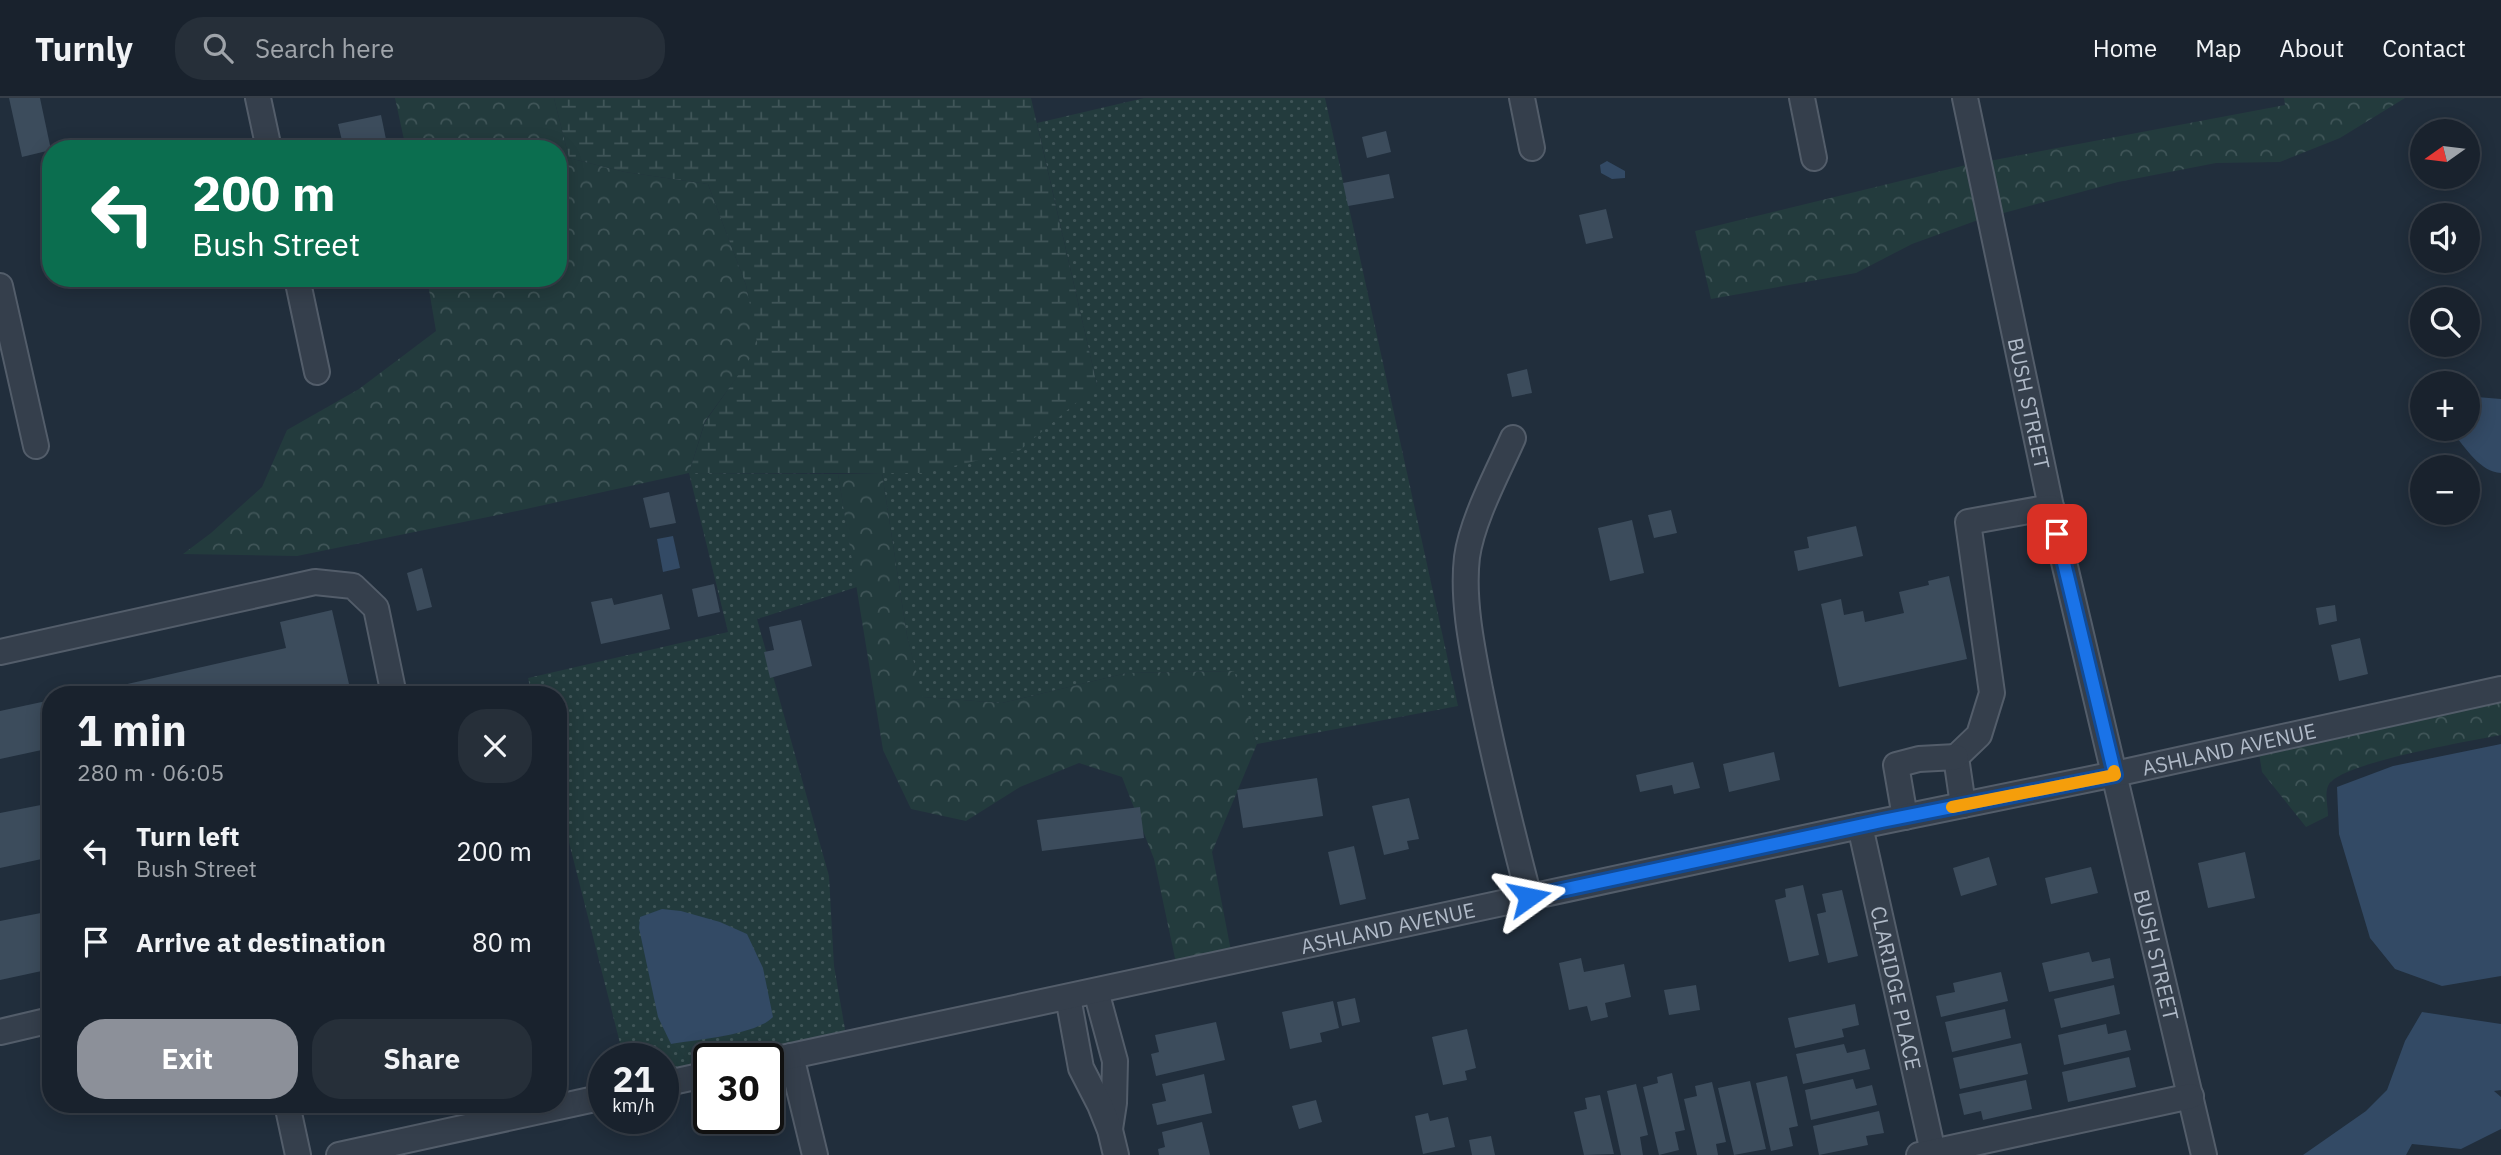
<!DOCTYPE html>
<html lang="en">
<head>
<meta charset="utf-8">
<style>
	:root { --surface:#19222d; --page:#262f39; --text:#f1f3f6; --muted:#9fa4aa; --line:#373f49; --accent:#8c9099 }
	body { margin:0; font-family:"IBM Plex Sans",sans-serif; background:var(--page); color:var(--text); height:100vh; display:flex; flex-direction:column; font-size:26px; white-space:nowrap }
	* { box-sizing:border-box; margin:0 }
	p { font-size:23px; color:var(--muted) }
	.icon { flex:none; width:38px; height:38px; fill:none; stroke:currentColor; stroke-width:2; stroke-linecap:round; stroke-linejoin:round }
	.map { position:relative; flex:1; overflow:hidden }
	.details { position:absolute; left:42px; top:588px; width:525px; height:427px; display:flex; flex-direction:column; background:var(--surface); border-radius:28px; box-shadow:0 4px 18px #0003,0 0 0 2px var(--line) }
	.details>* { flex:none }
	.top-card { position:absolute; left:42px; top:42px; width:525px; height:147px; border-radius:28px; box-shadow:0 4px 18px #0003,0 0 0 2px var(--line); background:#0b6e4f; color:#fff; overflow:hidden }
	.needle { width:46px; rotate:256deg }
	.controls { position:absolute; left:2410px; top:21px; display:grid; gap:14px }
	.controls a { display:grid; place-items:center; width:70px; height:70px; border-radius:50%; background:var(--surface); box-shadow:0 4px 18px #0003,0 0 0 2px var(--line); font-size:35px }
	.speed { position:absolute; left:588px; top:945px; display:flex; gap:14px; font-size:35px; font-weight:700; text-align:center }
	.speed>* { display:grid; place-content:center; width:91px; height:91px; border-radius:50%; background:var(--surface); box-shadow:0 4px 18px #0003,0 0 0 2px var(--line); line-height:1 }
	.speed small { font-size:18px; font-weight:400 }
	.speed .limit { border:4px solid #111; border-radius:10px; background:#fff; color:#111 }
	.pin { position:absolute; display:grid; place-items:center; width:60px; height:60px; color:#fff; margin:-30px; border-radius:14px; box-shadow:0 4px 10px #0006 }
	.me { position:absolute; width:77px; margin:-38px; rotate:78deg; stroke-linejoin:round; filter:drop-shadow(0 0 5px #0008) }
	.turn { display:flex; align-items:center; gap:24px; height:147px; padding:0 35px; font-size:32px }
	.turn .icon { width:91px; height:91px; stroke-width:2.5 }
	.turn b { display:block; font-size:49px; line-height:60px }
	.round { display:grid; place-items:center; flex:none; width:74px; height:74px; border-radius:28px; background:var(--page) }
	.summary { display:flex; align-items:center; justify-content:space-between; height:119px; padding:0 35px }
	h1 { font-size:42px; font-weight:700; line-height:52px }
	.cta { display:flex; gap:14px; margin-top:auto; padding:14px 35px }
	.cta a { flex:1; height:80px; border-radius:28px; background:var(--accent); color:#fff; font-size:28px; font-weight:700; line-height:80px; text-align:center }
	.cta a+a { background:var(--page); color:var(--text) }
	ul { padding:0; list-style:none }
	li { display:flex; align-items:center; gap:21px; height:91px; padding:0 35px }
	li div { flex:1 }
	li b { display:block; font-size:26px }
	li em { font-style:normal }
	header { display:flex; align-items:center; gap:42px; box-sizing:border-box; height:98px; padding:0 35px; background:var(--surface); border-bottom:2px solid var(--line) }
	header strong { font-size:33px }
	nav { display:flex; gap:38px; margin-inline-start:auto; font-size:24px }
	.search { width:490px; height:63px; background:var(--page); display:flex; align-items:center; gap:18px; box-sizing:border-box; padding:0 24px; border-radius:28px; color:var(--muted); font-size:26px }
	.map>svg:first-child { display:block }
	.grass { fill:url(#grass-dots) }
	.forest { fill:url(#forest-crowns) }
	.wetland { fill:url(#wetland-marsh) }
	.water { fill:#334a65 }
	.building { fill:#3c4c5c }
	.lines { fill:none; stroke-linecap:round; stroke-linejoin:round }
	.minor-casing { stroke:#535d6a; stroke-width:28 }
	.minor { stroke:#353f4c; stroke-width:24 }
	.route-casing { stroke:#114b97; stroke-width:18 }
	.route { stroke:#1a73e8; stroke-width:12 }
	.slow { stroke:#f59e0b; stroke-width:12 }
	.labels { text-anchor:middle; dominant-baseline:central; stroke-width:7; stroke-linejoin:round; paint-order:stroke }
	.street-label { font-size:21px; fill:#b0bac8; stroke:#1a2431 }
</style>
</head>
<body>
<header>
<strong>Turnly</strong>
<div class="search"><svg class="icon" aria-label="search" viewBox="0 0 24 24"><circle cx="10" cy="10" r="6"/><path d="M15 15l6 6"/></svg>Search here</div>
<nav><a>Home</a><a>Map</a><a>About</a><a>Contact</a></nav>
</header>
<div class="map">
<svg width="2501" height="1057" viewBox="0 0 2501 1057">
	<defs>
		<pattern id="grass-dots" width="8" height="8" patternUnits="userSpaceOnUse" patternTransform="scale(1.75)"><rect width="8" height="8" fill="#233b3d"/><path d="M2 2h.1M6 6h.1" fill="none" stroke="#405558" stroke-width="1.8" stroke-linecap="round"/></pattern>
		<pattern id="forest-crowns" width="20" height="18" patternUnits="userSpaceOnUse" patternTransform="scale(1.75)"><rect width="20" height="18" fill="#233b3d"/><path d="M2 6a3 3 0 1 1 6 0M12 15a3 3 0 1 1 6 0" fill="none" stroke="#405558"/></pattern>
		<pattern id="wetland-marsh" width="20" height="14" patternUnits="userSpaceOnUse" patternTransform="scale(1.75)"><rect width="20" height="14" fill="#233b3d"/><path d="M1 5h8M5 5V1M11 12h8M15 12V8" fill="none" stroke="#405558"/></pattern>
	</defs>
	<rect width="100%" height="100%" fill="#212e3c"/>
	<path class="grass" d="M1144 0H1325L1458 608 1257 646 1233 573 1127 575 1002 605 922 599 907 538 882 375H923L1097 287 1037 25Z
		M689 375 838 376 857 489 757 521 829 778 834 868 846 937 721 961H709V963L663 972V961H624L558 701V597H532L528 580 728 534Z"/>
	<path class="forest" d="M395 0H554L569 60 625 74 708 86 746 187 759 249 705 323 689 375 517 413 297 458 183 456 211 435 262 389 287 332 359 291 436 233 427 180H558V51H406Z
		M2284 0H2405L2340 40 2280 64 2216 65 2118 84 2000 116 1989 63 2285 7Z
		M1966 67 1978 122 1912 146 1856 175 1711 201 1695 133Z
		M882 375 907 538 923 599 1002 605 1127 575 1234 573 1257 646 1212 754 1231 853 1176 865 1154 761 1122 679 1079 665 1020 689 966 723 911 711 883 652 838 376Z
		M2501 602V637C2471 643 2344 664 2329 686 2324 694 2328 708 2328 718L2306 729 2262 674 2259 655Z"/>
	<path class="wetland" d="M554 0H1031L1097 287 1019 353 923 375H689L705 324 758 249 746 187 708 86 625 74 569 60Z"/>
	<path class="water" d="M1607 63 1625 73V80L1612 81 1601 75 1600 67Z
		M2477 299 2501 301V375C2480 374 2466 350 2453 335V331H2468V304Z
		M673 438 680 470 663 474 657 441Z
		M2501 646V878L2442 888 2395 871 2370 840 2339 736 2337 689 2393 668Z
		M662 811 681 813 720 824 747 836 763 870 773 919C756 937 696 942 671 946L658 919 639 830 640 819Z
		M558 879 568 934 558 942Z
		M2422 914 2501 926V992L2494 993 2501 999V1031L2461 1051 2412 1046 2406 1057H2303L2366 1013 2387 992 2405 943Z"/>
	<path class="building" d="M9 0H40L51 52 22 59Z
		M381 17 388 51H344L338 26Z
		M1386 33 1391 54 1367 60 1362 39Z
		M1389 76 1394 100 1348 108 1343 85Z
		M1606 111 1613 140 1586 146 1579 117Z
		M1527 271 1532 295 1512 299 1507 276Z
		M669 394 676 425 650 430 643 400Z
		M1671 412 1677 435 1654 440 1648 417Z
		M1632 422 1644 475 1610 483 1598 430Z
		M1856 428 1863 458 1798 473 1794 453 1809 450 1807 439Z
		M422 470 432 509 417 513 407 475Z
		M1949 478 1967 561 1839 589 1821 506 1841 501 1844 517 1863 513 1865 524 1904 515 1899 494 1929 487 1928 483Z
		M714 486 720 514 698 519 692 491Z
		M662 496 670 531 601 546 591 504 612 500 614 507Z
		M2335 507 2337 523 2319 527 2316 510Z
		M332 512 349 586 300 597H79L286 550 280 524Z
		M801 522 812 568 770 580 764 554 774 552 769 529Z
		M2360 540 2368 576 2339 583 2331 547Z
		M51 602V650L0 661V613Z
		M1774 654 1780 682 1729 694 1723 666Z
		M1693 664 1700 690 1674 696 1672 687 1640 694 1636 677Z
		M1317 680 1323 718 1243 730 1237 692Z
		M1409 700 1419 741 1407 743 1409 751 1384 757 1372 708Z
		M51 705V759L0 770V715Z
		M1140 709 1144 740 1042 753 1037 722Z
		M1354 748 1366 801 1340 807 1328 754Z
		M2245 754 2255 800 2208 810 2198 765Z
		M1989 759 1997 787 1961 798 1953 770Z
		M2091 769 2098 795 2051 806 2045 780Z
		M1803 787 1819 857 1789 864 1775 802 1786 799 1785 791Z
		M1842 792 1858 858 1828 865 1817 816 1826 814 1822 796Z
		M51 813V871L0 882V823Z
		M2089 854 2092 864 2110 860 2114 880 2049 894 2042 865Z
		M1581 860 1584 874 1624 866 1631 899 1605 905 1608 919 1591 923 1587 908 1569 912 1559 865Z
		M2001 874 2008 903 1941 919 1936 898 1955 894 1953 885Z
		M1696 887 1700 912 1669 917 1664 892Z
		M2114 887 2120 916 2061 930 2054 901Z
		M1355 900 1360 924 1342 928 1337 904Z
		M1333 903 1339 930 1320 935 1322 944 1290 951 1282 914Z
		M1855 906 1859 927 1842 931 1844 939 1795 950 1788 920Z
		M2005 911 2011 940 1952 954 1945 924Z
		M1216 924 1225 962 1156 978 1151 956 1159 954 1155 937Z
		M2106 926 2108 936 2126 932 2131 952 2064 967 2058 937Z
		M1467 931 1476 970 1465 973 1467 982 1443 987 1432 939Z
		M2021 945 2028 976 1960 991 1953 960Z
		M1844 946 1847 955 1865 951 1870 971 1803 986 1796 956Z
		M2129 959 2136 989 2068 1004 2062 974Z
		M1672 975 1685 1032 1675 1034 1679 1052 1659 1057 1643 989 1658 985 1657 979Z
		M1204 976 1212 1015 1157 1027 1152 1006 1166 1003 1162 986Z
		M1787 978 1798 1028 1789 1030 1793 1048 1771 1053 1756 985Z
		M1853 981 1856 991 1872 987 1877 1007 1811 1022 1805 992Z
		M2026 982 2032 1011 1983 1022 1981 1013 1964 1017 1959 996Z
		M1750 983 1766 1051 1734 1057 1718 990Z
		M1712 984 1726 1044 1716 1046 1718 1057H1697L1684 1001 1697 998 1695 988Z
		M1636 986 1648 1037 1640 1039 1643 1057H1621L1607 993Z
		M1600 997 1614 1056 1584 1057 1574 1014 1587 1011 1585 1000Z
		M1316 1002 1322 1024 1299 1031 1292 1008Z
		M1879 1013 1884 1035 1866 1038 1868 1047 1819 1057 1813 1028Z
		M1428 1015 1430 1023 1448 1019 1455 1049 1423 1056 1415 1018Z
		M1202 1024 1210 1057H1159L1158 1051 1165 1049 1162 1034Z
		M1491 1038 1495 1057H1472L1469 1042Z"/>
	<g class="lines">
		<g class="minor-casing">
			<g id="minor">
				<path d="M258 0 269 51"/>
				<path d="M1522 0 1532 50"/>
				<path d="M1802 0 1814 60"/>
				<path id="s1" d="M1965 0 2051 409 2204 1057"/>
				<path d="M297 180 317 274"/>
				<path d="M0 188 36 348"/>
				<path d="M1513 340C1498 374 1472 422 1467 459 1462 501 1472 550 1480 591 1494 661 1511 730 1529 799"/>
				<path d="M0 554 315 484 353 488 376 510 394 597"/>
				<path d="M1963 707 1956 659 1979 637 1992 595 1968 424 2051 409"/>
				<path d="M1905 719 1896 667 1919 661 1956 659"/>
				<path id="s2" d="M1860 728 1933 1054"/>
				<path d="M1096 893 1115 963 1114 1005 1110 1031"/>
				<path d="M1068 899 1081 970 1100 1007 1110 1032 1116 1057"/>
				<path d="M0 934 51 922"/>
				<path d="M791 958 815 1057"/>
				<path id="s3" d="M768 963 1860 728 2115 676 2501 591"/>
				<path d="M663 986 709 976"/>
				<path d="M287 1006 298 1057"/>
				<path d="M339 1057 604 999"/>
				<path d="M1919 1057 2191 998"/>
			</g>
		</g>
		<use href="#minor" class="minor"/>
	</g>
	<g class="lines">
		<g class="route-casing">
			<path id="route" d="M1529 799 1882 723 2115 677 2057 436"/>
		</g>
		<use href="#route" class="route"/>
		<path class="slow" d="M1952 709 2115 677 2114 673"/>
	</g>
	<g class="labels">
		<g class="street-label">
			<text stroke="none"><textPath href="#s1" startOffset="312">BUSH STREET</textPath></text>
			<text stroke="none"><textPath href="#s3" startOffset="1494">ASHLAND AVENUE</textPath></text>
			<text stroke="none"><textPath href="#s3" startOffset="634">ASHLAND AVENUE</textPath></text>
			<text stroke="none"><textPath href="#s1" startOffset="878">BUSH STREET</textPath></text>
			<text stroke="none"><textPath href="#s2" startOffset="166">CLARIDGE PLACE</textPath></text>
		</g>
	</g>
</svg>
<div class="controls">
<a><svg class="needle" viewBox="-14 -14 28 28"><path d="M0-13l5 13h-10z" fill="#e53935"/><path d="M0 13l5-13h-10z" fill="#9fa4aa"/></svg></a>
<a><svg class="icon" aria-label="sound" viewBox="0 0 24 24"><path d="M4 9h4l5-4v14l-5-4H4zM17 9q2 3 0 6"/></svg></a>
<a><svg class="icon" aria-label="search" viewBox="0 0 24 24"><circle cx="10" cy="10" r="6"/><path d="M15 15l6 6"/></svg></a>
<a>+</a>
<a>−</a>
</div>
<div class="speed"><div>21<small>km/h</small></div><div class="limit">30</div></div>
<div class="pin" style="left:2057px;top:436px;background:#d93025"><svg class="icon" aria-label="arrive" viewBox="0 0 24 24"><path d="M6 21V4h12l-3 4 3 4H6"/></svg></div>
<svg class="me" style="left:1529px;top:799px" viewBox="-20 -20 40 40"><path d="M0-17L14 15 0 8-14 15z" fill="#1a73e8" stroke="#fff" stroke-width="4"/></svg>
<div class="top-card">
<div class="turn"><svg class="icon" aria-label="left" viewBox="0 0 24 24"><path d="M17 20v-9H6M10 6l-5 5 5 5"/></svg><div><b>200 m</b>Bush Street</div></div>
</div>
<section class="details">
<div class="summary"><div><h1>1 min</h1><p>280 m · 06:05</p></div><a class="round"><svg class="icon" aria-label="close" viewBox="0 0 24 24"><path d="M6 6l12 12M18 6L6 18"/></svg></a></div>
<ul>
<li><svg class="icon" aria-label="left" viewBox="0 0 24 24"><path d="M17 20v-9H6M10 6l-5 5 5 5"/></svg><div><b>Turn left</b><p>Bush Street</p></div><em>200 m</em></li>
<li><svg class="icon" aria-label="arrive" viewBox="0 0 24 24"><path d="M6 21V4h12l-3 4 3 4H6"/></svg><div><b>Arrive at destination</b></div><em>80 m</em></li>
</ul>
<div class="cta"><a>Exit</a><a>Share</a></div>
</section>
</div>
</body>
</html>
